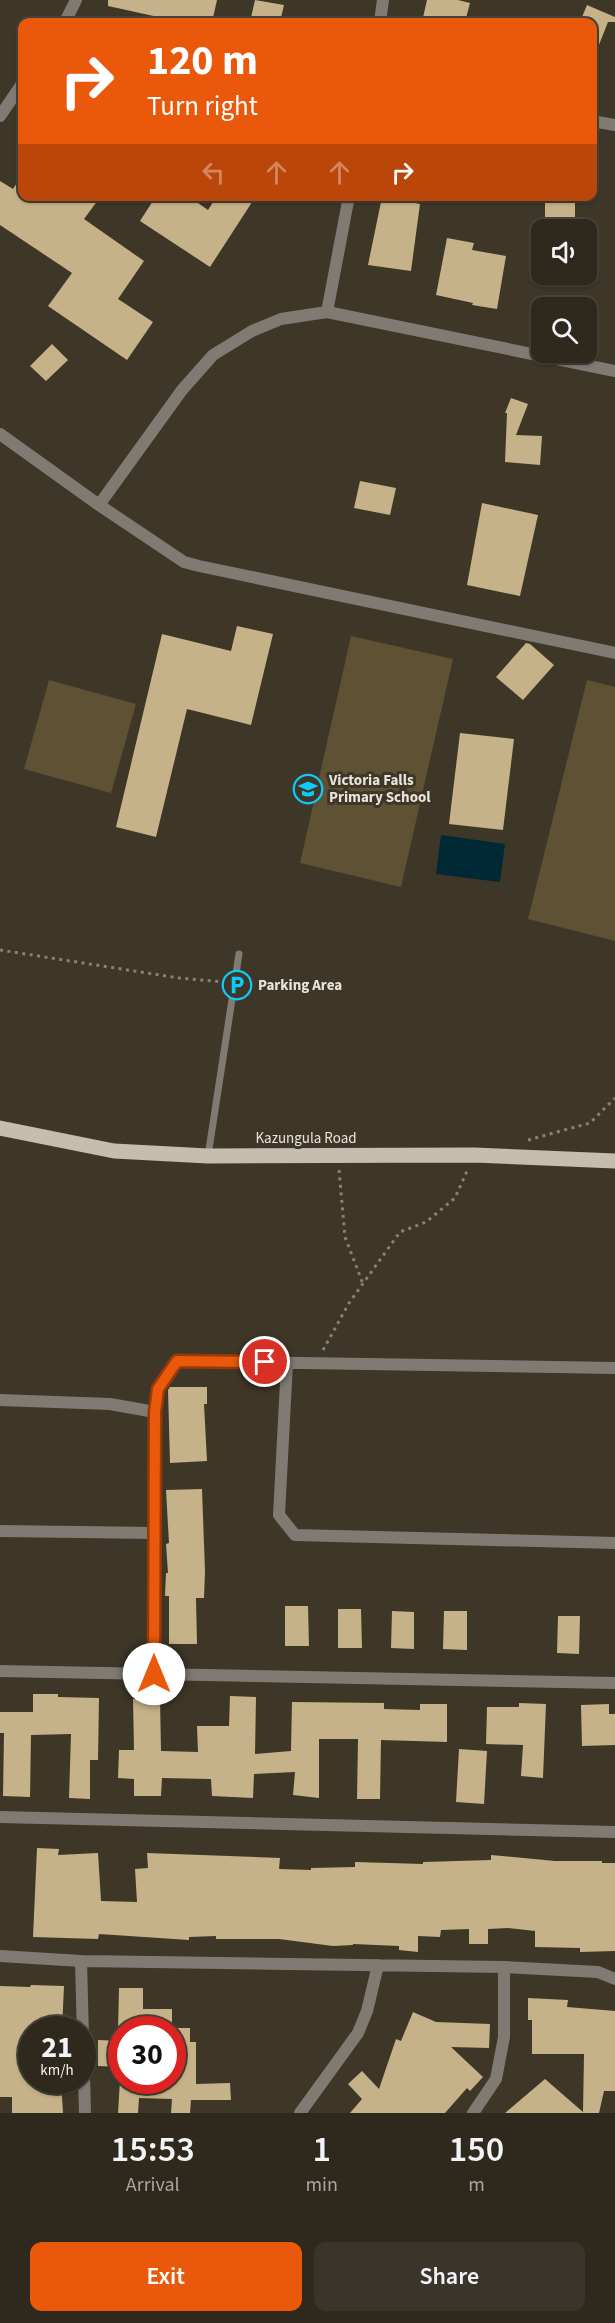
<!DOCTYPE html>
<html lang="en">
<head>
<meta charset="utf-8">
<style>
	:root { --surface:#2e281d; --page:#3a342a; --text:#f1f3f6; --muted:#a7a6a4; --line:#49443b; --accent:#ea580c }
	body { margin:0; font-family:"Source Sans 3",sans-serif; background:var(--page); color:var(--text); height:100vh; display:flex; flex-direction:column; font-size:22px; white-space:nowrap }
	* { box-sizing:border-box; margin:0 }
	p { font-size:20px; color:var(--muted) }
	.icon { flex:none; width:33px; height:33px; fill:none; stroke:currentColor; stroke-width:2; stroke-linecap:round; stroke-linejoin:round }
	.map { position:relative; height:2113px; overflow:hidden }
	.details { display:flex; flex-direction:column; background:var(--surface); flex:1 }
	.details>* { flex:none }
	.top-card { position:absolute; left:18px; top:18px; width:579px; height:183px; border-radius:12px; box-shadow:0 2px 4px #0004,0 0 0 2px var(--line); background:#ea580c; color:#fff; overflow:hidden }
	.buttons { position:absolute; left:531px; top:219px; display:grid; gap:12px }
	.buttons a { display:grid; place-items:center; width:66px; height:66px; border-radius:12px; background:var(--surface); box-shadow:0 2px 4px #0004,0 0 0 2px var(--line); font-size:30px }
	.speed { position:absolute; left:18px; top:2016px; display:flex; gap:12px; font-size:30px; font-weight:700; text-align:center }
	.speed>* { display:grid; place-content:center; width:78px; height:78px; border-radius:50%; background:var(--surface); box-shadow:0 2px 4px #0004,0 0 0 2px var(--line); line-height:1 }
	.speed small { font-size:15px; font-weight:400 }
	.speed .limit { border:9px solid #d22; background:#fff; color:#111 }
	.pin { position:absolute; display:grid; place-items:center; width:51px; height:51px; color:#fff; margin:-26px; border:3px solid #fff; border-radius:50%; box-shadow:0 2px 6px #0007 }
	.me { position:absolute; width:66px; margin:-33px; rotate:0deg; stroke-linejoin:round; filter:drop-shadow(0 0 4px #0008) }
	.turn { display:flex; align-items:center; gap:21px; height:126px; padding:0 30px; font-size:27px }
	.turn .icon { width:78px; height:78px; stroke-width:2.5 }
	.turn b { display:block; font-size:42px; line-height:51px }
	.lanes { display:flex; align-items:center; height:57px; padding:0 30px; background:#0003; justify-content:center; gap:30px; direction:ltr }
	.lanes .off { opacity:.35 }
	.eta { display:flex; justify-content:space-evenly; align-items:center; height:102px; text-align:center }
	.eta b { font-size:36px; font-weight:600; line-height:42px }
	.button { display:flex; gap:12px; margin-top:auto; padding:12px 30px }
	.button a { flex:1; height:69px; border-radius:12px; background:var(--accent); color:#fff; font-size:24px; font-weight:600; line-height:69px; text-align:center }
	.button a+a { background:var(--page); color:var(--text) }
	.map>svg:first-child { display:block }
	.green { fill:#5f5133 }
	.water { fill:#002935 }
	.building { fill:#c6b288 }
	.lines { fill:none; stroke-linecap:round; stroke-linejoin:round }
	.path { stroke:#888175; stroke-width:3; stroke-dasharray:3 4.5; stroke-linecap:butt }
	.lane { stroke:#7f7b73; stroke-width:7 }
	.street { stroke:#7f7b73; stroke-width:12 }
	.primary { stroke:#c5bdad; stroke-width:15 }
	.route-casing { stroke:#983908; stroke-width:15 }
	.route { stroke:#ea580c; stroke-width:10 }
	.labels { text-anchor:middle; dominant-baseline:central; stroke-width:6; stroke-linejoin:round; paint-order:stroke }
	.poi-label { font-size:15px; font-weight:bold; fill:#e9e4db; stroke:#3e3627; text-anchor:start }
	.street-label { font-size:15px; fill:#e9e4db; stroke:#3e3627 }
</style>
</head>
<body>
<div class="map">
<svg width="615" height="2113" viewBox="0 0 615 2113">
	<rect width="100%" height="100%" fill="#3e3627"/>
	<path class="green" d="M351 636 453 659 401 887 300 863Z
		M49 680 136 704 111 793 24 769Z
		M587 680 615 687V941L528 919Z"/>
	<path class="water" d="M441 835 505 844 500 882 436 874Z"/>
	<path class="building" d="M108 0H217L212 22H181L108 6Z
		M255 0 284 5 280 22H250Z
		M427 0H458L470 3 465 22H422Z
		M587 5 615 17V22H608L593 60 592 22H580Z
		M22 175V196H101L84 219 144 261 118 299 153 322 127 360 48 306 72 273 0 225V181L13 189Z
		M156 196H188L208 210 217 196H256L210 267 140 221Z
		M545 196H575V226H545Z
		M382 197 420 204 411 271 368 265Z
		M447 238 474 243 472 250 506 256 497 309 472 305 473 303 436 295Z
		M52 344 68 360 46 381 30 366Z
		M511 398 528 404 516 435 542 436 540 465 505 462 507 413H505Z
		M360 481 396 488 390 515 354 508Z
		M482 503 538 515 520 596 467 585Z
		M237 626 273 634 251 725 187 709 156 837 116 827 162 634 231 651Z
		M526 643 530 644 554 665 523 700 496 677Z
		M460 733 514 739 503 830 449 824Z
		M170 1387H207V1404H204L207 1461 170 1463 168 1390Z
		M202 1489 205 1571 204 1598H196L197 1644H169V1596H165L166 1573H168L166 1544 169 1543 166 1490Z
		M285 1606H308L309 1646H285Z
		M338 1609H361L362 1648H338Z
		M392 1611 414 1612V1649L391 1648Z
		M444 1611H467V1650L443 1649Z
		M558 1616H580L579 1654 557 1653Z
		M33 1694H58V1697L99 1698 98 1760H90V1799L69 1798 71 1734 31 1735 30 1797 3 1796 4 1733H0V1712H33Z
		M230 1696 256 1697 255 1754 291 1751 292 1702 384 1703V1709L420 1710V1704H447V1742L381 1740 380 1799H357L358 1739H319V1798L293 1795 295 1772 254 1774 253 1798 212 1796 211 1779 162 1778 161 1796H134V1779L118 1778 119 1750H134L133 1699H160L161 1751 198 1752 197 1726H229Z
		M519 1703 546 1704 543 1778 521 1776 523 1745 486 1744 487 1707H519Z
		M609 1704V1714H615V1745L582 1746 581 1705Z
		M459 1749 487 1751 484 1804 456 1802Z
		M37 1848 59 1849 58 1855 98 1853 101 1901 137 1902 135 1869 148 1868 147 1853 280 1858 279 1869 311 1870V1868L355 1867V1862L423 1864V1862L491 1860V1855L555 1861H602V1863H615V1951L580 1952V1948L535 1947V1931L508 1928 488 1929V1944H469V1929L441 1930 440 1937 418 1936V1952L399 1950V1946L353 1944V1945L333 1946 279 1939H216V1936L189 1937V1940L99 1934 98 1939 33 1937Z
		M31 1985 64 1986 62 2030H32V2080H61L63 2113H12V2097H0V1986L30 1987Z
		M119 1988H143V2009H172V2030H118Z
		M528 1998 568 2000 567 2007 615 2011V2091H604L599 2113H505L545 2079 583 2112 584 2054H532V2020H528Z
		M413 2012 436 2022 490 2024 489 2048 451 2047 483 2077 470 2091 467 2088 445 2113H350L362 2099 348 2084 362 2071 379 2089 396 2039 401 2041Z
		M176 2028H190V2042H196V2084L230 2083 231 2100H191L190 2113H171L172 2099 139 2098 138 2113H118L120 2080H173L176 2069Z
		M98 2040 122 2041V2067L98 2066Z"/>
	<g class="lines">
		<path class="path" d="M0 950 179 978 224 982
			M528 1140 590 1123 615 1098
			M339 1170 345 1237 363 1284
			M323 1350 349 1303 400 1232 426 1222 455 1198 467 1171"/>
		<path class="lane" d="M208 1156 239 954"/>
		<path class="street" d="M65 22 76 0
			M380 22 383 0
			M0 116 22 84
			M592 121 615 125
			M327 312 615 371
			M0 434 99 505 184 562 199 566 615 653
			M99 505 182 390 213 355 252 331 281 319 327 312 349 196
			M287 1363 279 1515 295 1535 615 1543
			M0 1400 110 1404 155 1412
			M0 1531 155 1533
			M0 1671 615 1683
			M154 1674 155 1412 158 1389 177 1361 615 1368
			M0 1817 615 1832
			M0 1956 81 1961 504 1967 598 1972 615 1979
			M81 1961 85 2113
			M300 2113 358 2033 367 2011 378 1965
			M473 2113 496 2079 504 2037V1967"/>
		<path class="primary" d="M0 1128 114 1151 208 1156 474 1155 615 1161"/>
	</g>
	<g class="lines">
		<g class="route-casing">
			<path id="route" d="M154 1674 155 1412 158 1389 177 1361 265 1362"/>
		</g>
		<use href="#route" class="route"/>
	</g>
	<defs>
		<g id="school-ring" transform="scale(1.5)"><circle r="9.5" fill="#3e3627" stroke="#0ecafa" stroke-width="1.5"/><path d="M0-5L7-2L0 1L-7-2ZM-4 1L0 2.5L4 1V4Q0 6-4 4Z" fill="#0ecafa"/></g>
		<g id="parking-ring" transform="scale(1.5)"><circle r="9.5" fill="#3e3627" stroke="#0ecafa" stroke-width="1.5"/><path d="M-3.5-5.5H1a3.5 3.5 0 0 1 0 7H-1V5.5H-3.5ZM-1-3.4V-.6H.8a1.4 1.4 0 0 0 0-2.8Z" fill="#0ecafa"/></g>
	</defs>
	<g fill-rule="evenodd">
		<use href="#school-ring" x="308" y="789"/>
		<use href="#parking-ring" x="237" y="985"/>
	</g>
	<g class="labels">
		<g class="poi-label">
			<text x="329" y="780">Victoria Falls<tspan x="329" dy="17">Primary School</tspan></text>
			<text x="258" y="985">Parking Area</text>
		</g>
		<g class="street-label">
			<text x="306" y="1138">Kazungula Road</text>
		</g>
	</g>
</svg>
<div class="buttons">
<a><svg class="icon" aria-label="sound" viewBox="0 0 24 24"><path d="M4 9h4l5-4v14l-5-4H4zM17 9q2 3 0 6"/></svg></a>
<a><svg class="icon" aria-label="search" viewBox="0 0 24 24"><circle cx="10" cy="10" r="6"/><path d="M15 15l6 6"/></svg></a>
</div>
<div class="speed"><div>21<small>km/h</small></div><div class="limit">30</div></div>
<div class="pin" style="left:265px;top:1362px;background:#d93025"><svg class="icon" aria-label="arrive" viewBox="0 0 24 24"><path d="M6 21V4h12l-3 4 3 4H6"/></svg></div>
<svg class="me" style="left:154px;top:1674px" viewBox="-20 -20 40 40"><circle r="19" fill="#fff"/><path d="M0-13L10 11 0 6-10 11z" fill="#ea580c"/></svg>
<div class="top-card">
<div class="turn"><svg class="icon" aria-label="right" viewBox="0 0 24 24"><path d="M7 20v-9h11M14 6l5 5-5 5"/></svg><div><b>120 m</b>Turn right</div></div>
<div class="lanes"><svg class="icon off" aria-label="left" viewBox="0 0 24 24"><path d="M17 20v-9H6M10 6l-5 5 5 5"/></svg><svg class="icon off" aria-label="ahead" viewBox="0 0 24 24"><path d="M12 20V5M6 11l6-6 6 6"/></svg><svg class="icon off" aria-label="ahead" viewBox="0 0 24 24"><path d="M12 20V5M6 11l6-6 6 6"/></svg><svg class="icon" aria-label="right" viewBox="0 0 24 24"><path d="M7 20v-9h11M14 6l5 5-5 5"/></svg></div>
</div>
</div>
<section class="details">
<div class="eta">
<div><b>15:53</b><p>Arrival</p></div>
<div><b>1</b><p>min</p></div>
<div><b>150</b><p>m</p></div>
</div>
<div class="button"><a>Exit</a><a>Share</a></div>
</section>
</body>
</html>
